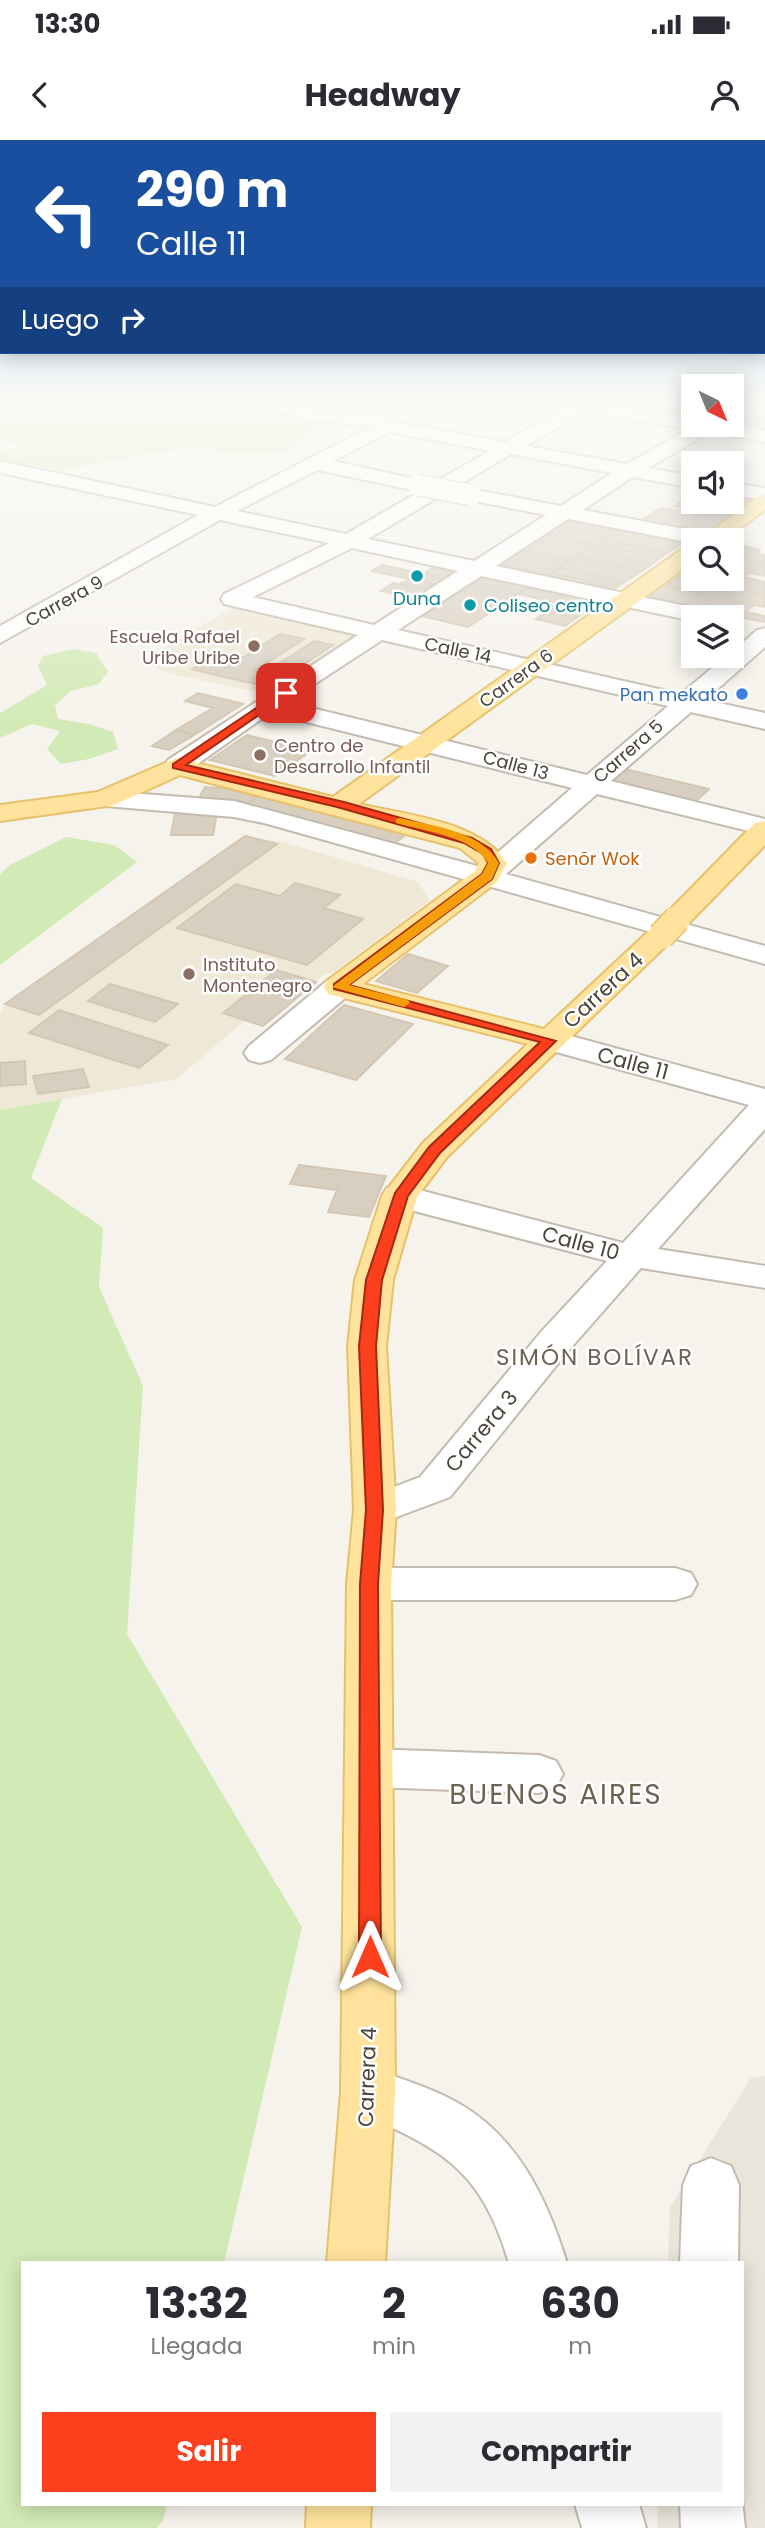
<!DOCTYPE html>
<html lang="es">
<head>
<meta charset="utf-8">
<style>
	:root { --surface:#fff; --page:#f2f2f3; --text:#2b2b33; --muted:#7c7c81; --accent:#fc3f1d }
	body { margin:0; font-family:Poppins,sans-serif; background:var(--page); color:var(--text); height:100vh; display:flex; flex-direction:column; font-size:26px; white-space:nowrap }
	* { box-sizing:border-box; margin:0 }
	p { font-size:23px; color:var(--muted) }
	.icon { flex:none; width:38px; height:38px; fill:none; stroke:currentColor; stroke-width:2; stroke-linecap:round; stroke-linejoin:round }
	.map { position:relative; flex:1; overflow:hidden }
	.panel { position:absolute; left:21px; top:2121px; width:723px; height:245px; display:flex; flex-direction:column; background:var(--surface); border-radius:0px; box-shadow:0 4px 18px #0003 }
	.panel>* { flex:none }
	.hud { position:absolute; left:0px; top:0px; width:766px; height:214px; box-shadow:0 4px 18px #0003; background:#1a4fa0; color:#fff; overflow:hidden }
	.needle { width:46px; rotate:137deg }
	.buttons { position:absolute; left:681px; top:234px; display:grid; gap:14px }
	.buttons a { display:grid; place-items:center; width:63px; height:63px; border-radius:0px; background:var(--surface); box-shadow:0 4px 18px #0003; font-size:35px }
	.pin { position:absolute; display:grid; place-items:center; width:60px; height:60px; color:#fff; margin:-30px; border-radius:14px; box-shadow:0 4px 10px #0006 }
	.me { position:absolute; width:77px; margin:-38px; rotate:0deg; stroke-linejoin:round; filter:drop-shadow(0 0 5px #0008) }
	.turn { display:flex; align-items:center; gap:24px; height:147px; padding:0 21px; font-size:32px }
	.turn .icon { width:91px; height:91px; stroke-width:2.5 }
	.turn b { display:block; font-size:49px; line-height:60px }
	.then { display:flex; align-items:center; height:66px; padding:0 21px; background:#0003; gap:14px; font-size:26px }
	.eta { display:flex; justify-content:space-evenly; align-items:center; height:119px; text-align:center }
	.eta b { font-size:42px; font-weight:700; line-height:49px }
	.cta { display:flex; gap:14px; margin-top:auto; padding:14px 21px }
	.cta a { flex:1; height:80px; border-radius:0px; background:var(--accent); color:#fff; font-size:28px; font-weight:700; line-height:80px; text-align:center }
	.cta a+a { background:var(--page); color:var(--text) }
	.status { display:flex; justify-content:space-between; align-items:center; height:49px; padding:0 35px; background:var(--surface); direction:ltr }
	.status svg { height:19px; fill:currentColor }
	header { display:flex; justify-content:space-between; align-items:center; height:91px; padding:0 21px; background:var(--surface); font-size:32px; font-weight:700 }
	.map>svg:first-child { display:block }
	.residential { fill:#eae5da }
	.education { fill:#efe8d6 }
	.green { fill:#d2eab5 }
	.building { fill:#d8cfc1; stroke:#d3c7b4; stroke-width:2 }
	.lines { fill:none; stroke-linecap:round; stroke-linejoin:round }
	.minor-casing { stroke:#c2bbae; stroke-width:4 }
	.major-casing { stroke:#e6c16a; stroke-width:4 }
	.minor { fill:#fff; fill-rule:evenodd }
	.major { fill:#ffe39c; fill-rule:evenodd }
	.minor-bridge-casing { stroke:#c2bbae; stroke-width:23; stroke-linecap:butt }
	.major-bridge-casing { stroke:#e6c16a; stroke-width:29; stroke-linecap:butt }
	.minor-bridge { stroke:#fff; stroke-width:21 }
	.major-bridge { stroke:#ffe39c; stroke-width:26 }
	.route { fill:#fc3f1d; stroke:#a42913; stroke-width:2 }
	.slow { fill:#f59e0b }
	.culture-dot { fill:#0f9aa8; stroke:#fff; stroke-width:2.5 }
	.education-dot { fill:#8d6e63; stroke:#fff; stroke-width:2.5 }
	.shop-dot { fill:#3f7fe0; stroke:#fff; stroke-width:2.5 }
	.food-dot { fill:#e8710a; stroke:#fff; stroke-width:2.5 }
	.labels { text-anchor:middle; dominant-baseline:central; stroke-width:5; stroke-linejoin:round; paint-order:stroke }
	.far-culture-label { font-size:18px; fill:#0d838f; stroke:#fff }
	.far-street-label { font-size:18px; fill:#4b4439; stroke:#fff }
	.far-education-label { font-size:18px; fill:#785e54; stroke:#fff; text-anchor:start }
	.far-shop-label { font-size:18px; fill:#366cbe; stroke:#fff; text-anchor:end }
	.far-food-label { font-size:18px; fill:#c56008; stroke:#fff; text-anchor:start }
	.street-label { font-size:21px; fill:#4b4439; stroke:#fff }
	.neighbourhood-label { font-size:23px; letter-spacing:2px; fill:#6e6250; stroke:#fff }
	.near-neighbourhood-label { font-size:28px; letter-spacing:2px; fill:#6e6250; stroke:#fff }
</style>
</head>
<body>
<div class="status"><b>13:30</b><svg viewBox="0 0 49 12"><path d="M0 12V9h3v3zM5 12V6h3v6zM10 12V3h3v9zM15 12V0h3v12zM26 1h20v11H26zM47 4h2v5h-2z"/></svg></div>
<header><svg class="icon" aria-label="back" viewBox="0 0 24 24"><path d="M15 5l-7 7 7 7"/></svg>Headway<svg class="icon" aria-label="person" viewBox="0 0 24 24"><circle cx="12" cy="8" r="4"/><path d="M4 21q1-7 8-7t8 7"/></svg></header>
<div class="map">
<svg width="765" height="2388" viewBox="0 0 765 2388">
	<rect width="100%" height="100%" fill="#f6f3ec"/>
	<path class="residential" d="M765 1936V2388H657L658 2364H742V2123H668L670 2067 751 1938Z"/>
	<path class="education" d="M234 467 360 494 266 554 167 533 151 525 146 518Z
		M245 696 283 702 418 742 430 761 334 832 323 835 263 886 246 880 176 939 0 970V875L5 864Z"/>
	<path class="green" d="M0 258H257L251 265 334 280 281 313 236 314 193 306 59 330 0 320V314L19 306 0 298Z
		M74 509 96 513 108 532 99 544 71 551 55 565 58 579 89 584 113 592 118 609 89 619 61 624 47 609 60 591 32 584 0 598V573L47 545 38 526 43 516Z
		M66 697 114 705 137 722 0 825V734L10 725Z
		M62 959 31 1038 103 1088 99 1147 143 1246 127 1494 302 1787 224 2123H23V2364H167L163 2380 157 2388H0V970Z"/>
	<path class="building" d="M680 258H693V278L656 272Z
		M746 273 765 277V281H756L765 283 759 287 732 282Z
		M732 351 759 356 730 376 675 366 693 353V362H732Z
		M660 368 687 372 692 369 730 376 706 394 640 382Z
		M567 378 620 389 595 405 542 394Z
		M620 389 684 402 667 413 603 400Z
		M542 394 595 405 570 421 518 410Z
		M603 400 667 413 660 418 595 405Z
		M595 405 660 418 652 424 587 410Z
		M738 405 760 410 756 413 765 415V421L716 457 665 446 693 426V439H732V408Z
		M518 410 570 421 545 438 491 427Z
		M587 410 652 424 642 431 576 417Z
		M576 417 642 431 625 442 559 428Z
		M765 421V436L749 433Z
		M382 425 448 439 439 445 372 431Z
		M436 425 457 430 459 432 448 439 424 434Z
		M559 428 625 442 617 447 551 433Z
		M551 433 617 447 611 452 545 438Z
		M485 436 530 446 468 487 422 476Z
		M744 437 765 442V455L730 447Z
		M409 439 439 445 431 450 401 444Z
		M659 442 667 444 665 446 716 457 701 468 641 456Z
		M393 443 431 450 419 459 381 451Z
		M530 446 593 459 597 463 565 486 536 479 559 463 518 454Z
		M730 447 765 455V467L716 457Z
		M716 457 754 465 739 477 701 468Z
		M745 472 765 476V482L739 477Z
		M280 494 304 499 254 531 264 533 314 501 333 505 269 547 215 535Z
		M208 519 232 524 215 535 192 529Z
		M198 553 243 564 194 595 176 590 213 568 185 561Z
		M176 590 194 595 169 610 152 606Z
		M247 595 311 611 275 636 210 620Z
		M625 629 709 649 693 664 609 643Z
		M205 647 265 652 244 666 197 662Z
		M265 652 411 691 391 706 244 666Z
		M175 673H217L213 695H171Z
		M245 696 277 704 39 875 5 864Z
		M295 743 340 755 324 768 363 779 307 825 177 788 236 744 280 756Z
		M408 814 448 826 417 853 376 841Z
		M276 830 316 842 263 886 223 873Z
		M110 844 178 864 155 882 88 861Z
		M344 865 413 884 356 940 285 919Z
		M59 870 168 905 139 928 29 893Z
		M25 921 26 944 0 946V923Z
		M83 929 89 947 38 954 33 936Z
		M299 1025 386 1036 369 1077 353 1075 328 1072 337 1050 290 1044Z"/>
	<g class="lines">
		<g class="minor-casing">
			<path id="minor" d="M261 258H280L278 261 308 268 385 276 394 282 505 302 562 268 527 262 524 258H602L598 263 693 278V285L732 284 765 290V302L711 292 648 328 693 336V348L633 337 583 370 711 394 719 395 721 401 693 403 568 379 496 426 709 471 720 478H693V481L481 436 398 490 681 554 726 516H732V512L757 490 765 488V507L705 560 765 573V589L691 572 611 641 765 679V695L597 654 506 734 765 806V824L264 683 234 677 94 665 91 659 94 653 104 651 234 661 481 727 572 648 270 573 186 632H168L164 626 168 620 358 495 224 464 221 459 224 454 329 403 220 380 0 503V486L198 375 0 333V321L215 367 372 286 308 280 260 267 257 263ZM583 272 689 289 627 324 526 306ZM390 292 490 311 426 347 425 341 333 321ZM511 314 612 333 561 366 471 349 464 351 461 355 464 359 546 375 474 421 368 399ZM317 330 418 351 422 350 346 394 237 371ZM352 408 458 431 374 485 253 457ZM382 500 668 566 587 635 287 562Z
				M741 258H762L739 276 732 277V264Z
				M732 343 765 348V360L732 355Z
				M339 838 350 840 354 847 350 854 271 920 260 923 249 920 244 913 249 906 328 840Z
				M549 890 765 949V989L658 1109 765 1126V1148L641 1128 569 1210 450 1357 375 1385 360 1380 354 1370 360 1360 420 1337 541 1192 607 1121 387 1064 382 1056 387 1048 400 1045 623 1103 749 965 538 907 533 900 538 893Z
				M369 1428H675L691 1433 697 1444 691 1455 675 1460H369L353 1455 347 1444 353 1433Z
				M371 1609 539 1615 556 1621 563 1634 556 1647 539 1653 371 1647 354 1641 347 1628 354 1615Z
				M368 1927C398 1938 430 1947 458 1963 518 1997 547 2059 567 2123H509C480 2024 436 2006 349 1969L341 1952 349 1935Z
				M711 2018 731 2026 739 2045 738 2123H680L683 2045 691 2026Z
				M742 2359 745 2388H681L680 2364H742Z
				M575 2364H639L646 2388H582Z"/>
		</g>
		<g class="major-casing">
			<path id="major" d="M765 354V370L723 401H699L758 356Z
				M693 406V422L359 664C407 675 479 681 507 723L497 742 363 844 544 889 650 790 661 787 672 790 676 796 447 1017 417 1057 393 1140 386 1206 396 1370 391 1444 395 1952 385 2123H327L341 1952 347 1444 354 1370 348 1206 355 1140 382 1056 423 1003 528 904 328 854 324 847 328 840 475 731 479 723 460 708 180 635 114 665 0 681V665L98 652 177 618 333 657 685 407Z
				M765 681V705L687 785 677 788 667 785 662 779 667 773 755 683Z
				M307 2364H371L370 2388H306Z"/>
		</g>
		<use href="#minor" class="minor"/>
		<use href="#major" class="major"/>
		<g class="minor-bridge-casing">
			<path id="minor-bridge" d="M418 345 471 355"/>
		</g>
		<g class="major-bridge-casing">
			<path id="major-bridge" d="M661 796 677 779"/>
		</g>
		<use href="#minor-bridge" class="minor-bridge"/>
		<use href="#major-bridge" class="major-bridge"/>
	</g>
	<linearGradient id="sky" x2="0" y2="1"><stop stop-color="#8fc1ec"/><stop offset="0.44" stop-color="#fbfaf6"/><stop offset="1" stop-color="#fbfaf6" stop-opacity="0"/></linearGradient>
	<rect width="765" height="592" fill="url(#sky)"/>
	<path class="route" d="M283 550 291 553 186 625 344 662 472 698 491 709 499 723 492 739 349 845 556 901 440 1013 408 1056 382 1140 376 1206 383 1370 378 1444 381 1817 377 1824 370 1827 362 1824 359 1817 360 1444 366 1370 359 1206 366 1140 395 1053 429 1007 540 902 334 849V844L482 734 488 723 483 714 464 703 337 667 173 628V624Z"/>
	<path class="slow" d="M400 678C433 686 481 691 499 723L492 739 349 845 408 860 410 863 404 867 332 847 482 734 488 723C472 696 424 691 396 683V679Z"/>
	<g class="culture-dot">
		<circle cx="417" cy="436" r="7"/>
		<circle cx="470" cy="465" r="7"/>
	</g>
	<g class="education-dot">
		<circle cx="254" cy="506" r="7"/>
		<circle cx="260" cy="615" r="7"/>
		<circle cx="189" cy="834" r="7"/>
	</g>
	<circle class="shop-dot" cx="742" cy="554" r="7"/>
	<circle class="food-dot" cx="531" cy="718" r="7"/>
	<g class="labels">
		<g class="far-culture-label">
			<text x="417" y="458">Duna</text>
			<text x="484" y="465" text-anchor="start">Coliseo centro</text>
		</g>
		<g class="far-street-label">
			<text transform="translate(64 461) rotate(-29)">Carrera 9</text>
			<text transform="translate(458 510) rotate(12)">Calle 14</text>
			<text transform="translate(516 538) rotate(-36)">Carrera 6</text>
			<text transform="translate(628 611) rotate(-41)">Carrera 5</text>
			<text transform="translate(516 625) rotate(15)">Calle 13</text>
		</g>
		<g class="far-education-label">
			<text x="240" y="496" text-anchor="end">Escuela Rafael<tspan x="240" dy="21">Uribe Uribe</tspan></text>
			<text x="274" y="605">Centro de<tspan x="274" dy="21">Desarrollo Infantil</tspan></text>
			<text x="203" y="824">Instituto<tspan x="203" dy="21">Montenegro</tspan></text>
		</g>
		<g class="far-shop-label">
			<text x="728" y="554">Pan mekato</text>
		</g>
		<g class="far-food-label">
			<text x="545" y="718">Senõr Wok</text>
		</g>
		<g class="street-label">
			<text transform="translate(603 850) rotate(-43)">Carrera 4</text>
			<text transform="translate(633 923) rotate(15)">Calle 11</text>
			<text transform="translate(581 1103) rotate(15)">Calle 10</text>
			<text transform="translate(481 1291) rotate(-50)">Carrera 3</text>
			<text transform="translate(367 1937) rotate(-88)">Carrera 4</text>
		</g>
		<g class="neighbourhood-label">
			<text x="595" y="1217">SIMÓN BOLÍVAR</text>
		</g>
		<g class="near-neighbourhood-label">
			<text x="556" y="1654">BUENOS AIRES</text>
		</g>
	</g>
</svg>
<div class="buttons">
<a><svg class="needle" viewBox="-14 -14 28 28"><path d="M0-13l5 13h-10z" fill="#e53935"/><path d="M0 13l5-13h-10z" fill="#7c7c81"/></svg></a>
<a><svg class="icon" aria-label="sound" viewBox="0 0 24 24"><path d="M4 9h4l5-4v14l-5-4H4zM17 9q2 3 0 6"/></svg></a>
<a><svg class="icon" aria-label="search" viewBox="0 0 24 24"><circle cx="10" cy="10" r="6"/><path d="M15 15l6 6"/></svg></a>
<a><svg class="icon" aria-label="layers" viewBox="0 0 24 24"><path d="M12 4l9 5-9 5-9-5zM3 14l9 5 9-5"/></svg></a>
</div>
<div class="pin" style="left:286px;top:553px;background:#d93025"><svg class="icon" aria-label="arrive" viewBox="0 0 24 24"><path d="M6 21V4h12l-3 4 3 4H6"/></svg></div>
<svg class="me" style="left:370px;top:1817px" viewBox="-20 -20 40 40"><path d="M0-17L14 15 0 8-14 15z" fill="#fc3f1d" stroke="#fff" stroke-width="4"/></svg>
<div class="hud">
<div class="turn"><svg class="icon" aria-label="left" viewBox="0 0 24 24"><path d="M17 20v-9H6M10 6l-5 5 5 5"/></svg><div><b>290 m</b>Calle 11</div></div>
<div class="then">Luego<svg class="icon" aria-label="right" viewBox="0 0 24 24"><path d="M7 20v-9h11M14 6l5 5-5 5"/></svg></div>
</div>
<section class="panel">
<div class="eta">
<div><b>13:32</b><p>Llegada</p></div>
<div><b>2</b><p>min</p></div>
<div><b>630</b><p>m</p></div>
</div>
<div class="cta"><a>Salir</a><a>Compartir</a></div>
</section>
</div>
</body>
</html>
